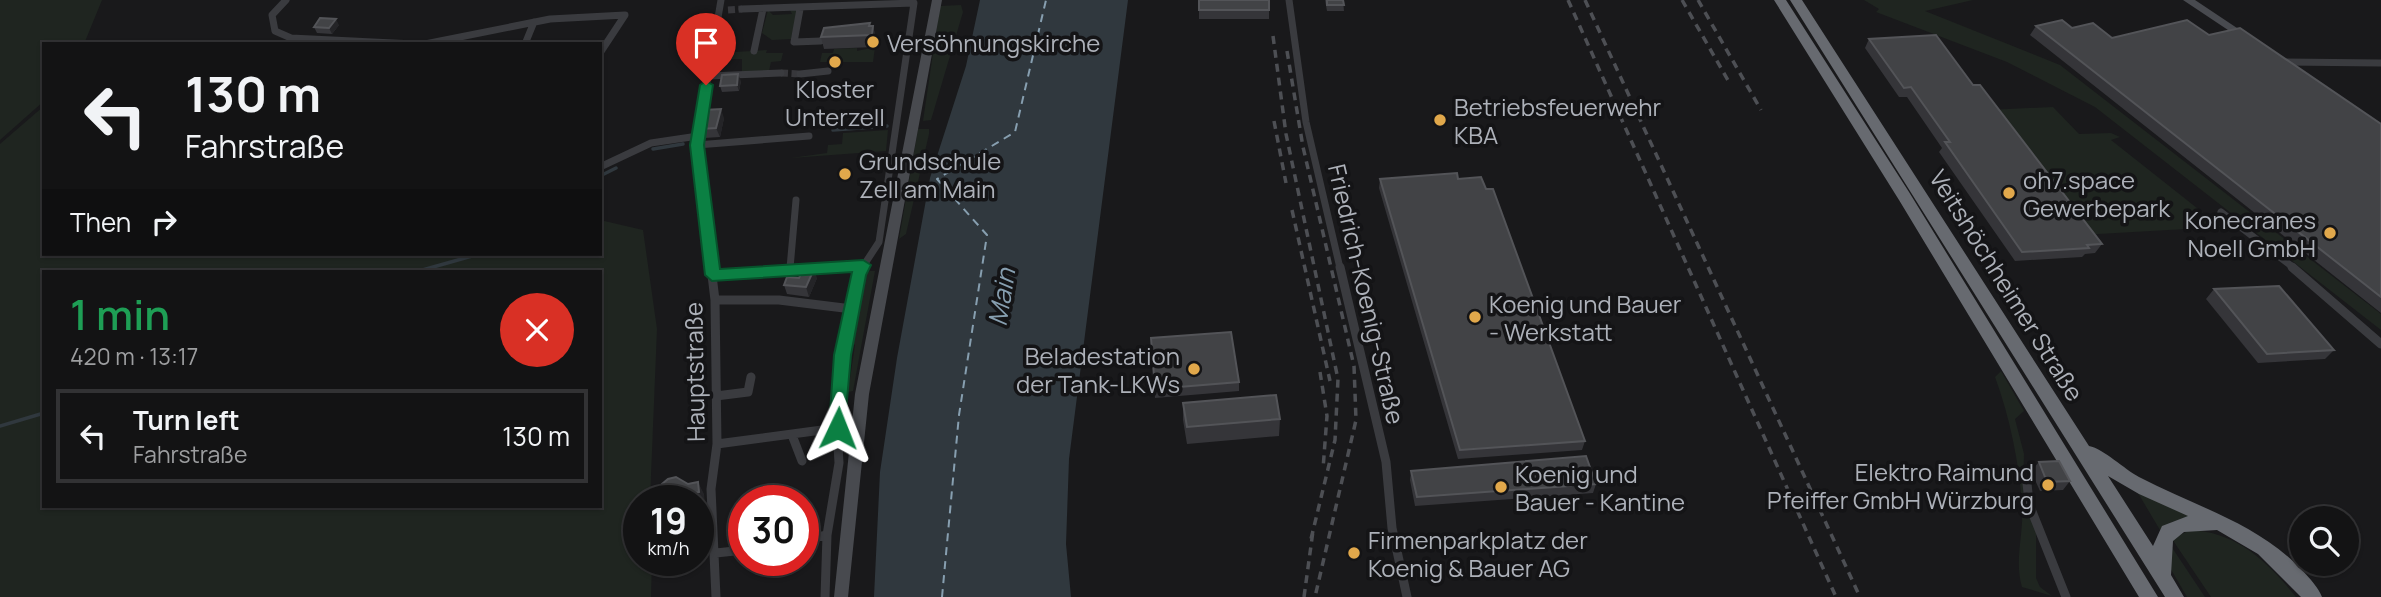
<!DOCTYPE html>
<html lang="en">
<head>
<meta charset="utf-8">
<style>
	:root { --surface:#131314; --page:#1c1c1d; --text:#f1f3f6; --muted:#9d9ea0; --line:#323234 }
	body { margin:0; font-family:Manrope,sans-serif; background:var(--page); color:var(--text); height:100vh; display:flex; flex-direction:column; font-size:26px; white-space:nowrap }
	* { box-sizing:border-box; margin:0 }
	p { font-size:23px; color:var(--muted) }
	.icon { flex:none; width:38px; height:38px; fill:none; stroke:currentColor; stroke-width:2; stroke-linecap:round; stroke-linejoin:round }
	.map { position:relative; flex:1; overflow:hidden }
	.sheet { position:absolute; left:42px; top:270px; width:560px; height:238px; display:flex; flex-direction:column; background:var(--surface); border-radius:0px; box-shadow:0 2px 5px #0004,0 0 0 2px var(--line) }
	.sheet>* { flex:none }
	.guide { position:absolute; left:42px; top:42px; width:560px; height:214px; border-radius:0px; box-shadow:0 2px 5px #0004,0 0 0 2px var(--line); background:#131314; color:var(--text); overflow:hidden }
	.buttons { position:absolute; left:2289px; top:506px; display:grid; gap:14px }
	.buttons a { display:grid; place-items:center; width:70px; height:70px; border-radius:50%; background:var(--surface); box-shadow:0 2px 5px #0004,0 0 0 2px var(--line); font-size:35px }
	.speed { position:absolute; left:623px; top:485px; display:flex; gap:14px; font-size:35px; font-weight:700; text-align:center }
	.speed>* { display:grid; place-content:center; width:91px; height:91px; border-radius:50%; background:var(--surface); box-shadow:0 2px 5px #0004,0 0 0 2px var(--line); line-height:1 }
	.speed small { font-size:18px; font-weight:400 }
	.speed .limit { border:10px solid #d22; background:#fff; color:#111 }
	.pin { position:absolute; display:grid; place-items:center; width:60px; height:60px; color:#fff; margin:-72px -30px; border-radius:50% 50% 50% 0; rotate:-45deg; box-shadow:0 0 7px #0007 }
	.pin .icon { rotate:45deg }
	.me { position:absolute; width:77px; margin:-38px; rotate:2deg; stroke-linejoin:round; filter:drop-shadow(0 0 5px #0008) }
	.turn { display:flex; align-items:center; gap:24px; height:147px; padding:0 28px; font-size:32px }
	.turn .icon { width:91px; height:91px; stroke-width:2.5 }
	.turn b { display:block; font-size:49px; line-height:60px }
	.then { display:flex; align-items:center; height:66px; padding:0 28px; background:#0003; gap:14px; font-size:26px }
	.round { display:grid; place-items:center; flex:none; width:74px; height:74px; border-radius:37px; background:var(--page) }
	.headline { display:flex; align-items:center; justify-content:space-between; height:119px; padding:0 28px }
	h1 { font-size:42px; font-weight:600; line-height:52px; color:#1e9e55 }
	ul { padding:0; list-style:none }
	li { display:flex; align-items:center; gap:21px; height:94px; margin:0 14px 10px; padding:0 14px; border:4px solid var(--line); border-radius:0px }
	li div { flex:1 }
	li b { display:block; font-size:26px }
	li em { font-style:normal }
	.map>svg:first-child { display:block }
	.green { fill:#1f2520; fill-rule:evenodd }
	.water { fill:#30383e }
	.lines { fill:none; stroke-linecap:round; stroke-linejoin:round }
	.stream { stroke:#30383e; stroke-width:3.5 }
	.ferry { stroke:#879fb0; stroke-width:2; stroke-dasharray:8 6; stroke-linecap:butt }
	.street-tunnel { stroke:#37373b; stroke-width:7; stroke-dasharray:7 3.5; stroke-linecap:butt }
	.street-far1 { stroke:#3a3b3f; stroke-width:7 }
	.street { stroke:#3a3b3f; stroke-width:9 }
	.secondary { fill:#484a4f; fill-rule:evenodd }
	.highway { fill:#676a70; fill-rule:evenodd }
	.rail { stroke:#4d4f54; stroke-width:3.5; stroke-dasharray:8 6; stroke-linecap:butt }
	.wall { fill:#353539 }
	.shaded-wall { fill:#242427 }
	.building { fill:#424346; stroke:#535458; stroke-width:2 }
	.route { fill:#0b8043; stroke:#07532c; stroke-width:2 }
	.poi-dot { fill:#e1a84b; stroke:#141416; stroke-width:2.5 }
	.labels { text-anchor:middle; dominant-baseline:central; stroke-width:7; stroke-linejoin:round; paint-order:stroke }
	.poi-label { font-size:24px; fill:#adb1b9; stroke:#141416; text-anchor:start }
	.street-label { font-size:24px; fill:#adb1b9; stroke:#141416 }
	.water-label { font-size:26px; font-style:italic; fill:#879fb0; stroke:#141416 }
</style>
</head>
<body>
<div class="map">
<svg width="2381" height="597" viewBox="0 0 2381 597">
	<rect width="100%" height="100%" fill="#19191b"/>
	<path class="green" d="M0 0H102L84 44H44V101L0 140Z
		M1864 0H1973L1925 11 2060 65 2381 314V330L2095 107 2007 62 1876 12 1879 9Z
		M961 5 963 12 931 120 923 121 940 6Z
		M798 9 791 39 772 40 762 33 768 10 773 15 792 14 790 10Z
		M875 47 873 62H820L822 53H833L834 49 857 48V51Z
		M767 50 766 53H783L781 61 771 62 769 71 742 72V59H718L719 53Z
		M44 106V254H600V220L643 230 657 329 650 500H639V560H652L651 597H0V144ZM44 271H600V506H44Z
		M2053 107 2079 134 2111 133 2120 137 2111 140 2221 227 2081 235 1987 110Z
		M918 129H929V134L906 234 899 239Z
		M888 130 886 151 791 158 827 153 828 145 842 144 843 133Z
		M870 271H875L853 391 848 392 855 345 848 342 856 328 866 274Z
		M2001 371 2024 411 2015 419 2024 454 2023 492 2036 529V578L2040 587 2052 596 2022 587C2014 560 2024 534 2022 506 2019 462 2010 418 1995 377Z
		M2138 493 2194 517 2172 522 2160 530Z
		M2190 530C2237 532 2268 562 2296 597H2211L2172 539Z
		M2169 543 2205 597H2187L2169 566Z"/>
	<path class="water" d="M980 0H1128L1069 459 1066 544 1071 597H874L880 472 897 358 930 178 966 66Z"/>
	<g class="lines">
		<path class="stream" d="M833 130 887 126
			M653 149 683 144
			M600 176 616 168
			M419 271 479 254
			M0 426 44 413"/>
		<path class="ferry" d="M942 597 959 415 987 235 937 179 1015 132 1046 0"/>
		<path class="street-tunnel" d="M728 10 742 9
			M781 73 800 74"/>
		<path class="street-far1" d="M286 0 272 15 275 31 291 38 414 44
			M1289 0 1306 122 1340 268
			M742 9 914 3 879 242 862 268
			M800 9 794 42 821 41
			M425 44 550 19 625 15 600 53
			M525 44 534 22
			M754 51 763 9
			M2283 62 2381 63
			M800 74 828 71
			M708 76 781 73
			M697 145 809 136
			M600 167 651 143 698 136
			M2221 212 2294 268
			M711 268 697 141 721 0
			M790 268 796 200
			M812 268 863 265"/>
		<path class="street" d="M711 267 715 300 717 444 711 489 716 597
			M1340 267 1386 462 1392 528 1407 597
			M2292 267 2381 344
			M712 275 839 267
			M715 300H779L852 309
			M716 396 748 392 751 377
			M792 435 802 461
			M717 444 837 428
			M2027 483 2029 504 2066 597
			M803 540 827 535
			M716 553 744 550
			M825 597 827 535 839 463 837 428 842 355 858 275 863 267"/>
		<path class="secondary" d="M932 0H942L869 394 848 597H834L855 394Z
			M2183 0H2195L2252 38 2251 40H2243Z"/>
		<path class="highway" d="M1774 0H1786L1909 192 2158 597H2139L1899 200Z
			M1790 0H1802L2089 446C2104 449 2124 469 2139 477 2196 507 2258 523 2303 571 2310 579 2318 587 2322 597H2301L2258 554 2217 530 2184 532 2173 541 2171 575 2184 597H2165ZM2108 476 2139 494 2188 516 2162 526 2153 546Z"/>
		<path class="rail" d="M1568 0 1836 597
			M1585 0 1860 597
			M1682 0 1729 82
			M1698 0 1761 110
			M1273 36 1286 134 1338 379 1335 440 1311 539
			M1287 51 1303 147 1354 366 1356 420 1315 597
			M1274 121 1286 183
			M1292 210 1330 381
			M1320 372 1327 416 1323 469
			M1304 597 1313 531"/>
	</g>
	<path class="wall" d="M1199 0 1269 10V19H1199Z
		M1325 0H1343L1344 11H1327Z
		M870 23V26H873L876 38 875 47 824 49 821 37Z
		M339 25 332 34 317 33 314 27Z
		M2036 26 2072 28 2112 38 2209 35 2381 124V313L2030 35Z
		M1869 39 1973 85 2102 244 2095 253 2085 254 2082 257 2015 261 1939 152 1942 148 1907 97H1899L1865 48Z
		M741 81 739 91 722 92 720 86Z
		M724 118 720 137 704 138 700 129Z
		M1380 179H1458L1486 189 1585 441 1582 450 1458 459 1379 188Z
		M817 278 809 297 787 294 784 285Z
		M2214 289 2334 350 2325 359 2258 363 2206 299Z
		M1151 338 1239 382V391L1155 398Z
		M1183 403 1280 419 1279 436 1187 444 1183 420Z
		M2039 462 2070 481 2063 490 2040 491 2031 471Z
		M1411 471 1596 484 1593 493 1415 506 1410 480Z"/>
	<path class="shaded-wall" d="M336 19 339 25 332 34 329 28Z
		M873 26 876 38 875 47 872 35Z
		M738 74 741 81 739 91 737 85Z
		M721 109 724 118 720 137 716 128Z
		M814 269 817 278 809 297 806 287Z
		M698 482 704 494 705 504 698 505V500H691V494Z
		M652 560H697L658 569Z"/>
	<path class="building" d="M1199 0H1269V10H1199Z
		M1327 0H1343L1344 5H1327Z
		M320 18 336 19 329 28 314 27Z
		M2062 20 2072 28 2093 23 2112 38 2187 20 2209 35 2240 28 2381 124V297L2036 26Z
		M870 23 869 26H873L872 35 821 37 824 28Z
		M1936 35 1973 85H1980L2102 244 2087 245 2089 248 2022 252 1945 142H1950L1911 87 1904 88 1869 39Z
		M738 74 737 85 720 86 722 75Z
		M721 109 716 128 700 129 704 110Z
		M1457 173 1458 179 1481 177 1486 189H1493L1585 441 1460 450 1380 179Z
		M804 268 814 269 806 287 784 285 787 277 799 278Z
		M2279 286 2334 350 2267 354 2214 289Z
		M1231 332 1239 382 1155 389 1151 338Z
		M1276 395 1280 419 1187 427 1183 403Z
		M1586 456 1596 484 1417 497 1411 471Z
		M2059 461 2070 481 2047 482 2039 462Z
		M676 477 688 484 698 482 699 492 691 494V500H653L661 499 662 484 668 479Z"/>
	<path class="route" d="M706 81 713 85 704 145 720 269 863 260 871 265 866 275 851 355 844 433H831L829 428 834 355 852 272 712 281 705 275 690 145 700 85Z"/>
	<g class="poi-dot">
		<circle cx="873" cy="42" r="7"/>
		<circle cx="835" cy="62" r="7"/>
		<circle cx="1440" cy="120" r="7"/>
		<circle cx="845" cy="174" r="7"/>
		<circle cx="2009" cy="193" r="7"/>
		<circle cx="2330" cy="233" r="7"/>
		<circle cx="1475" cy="317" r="7"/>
		<circle cx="1194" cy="369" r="7"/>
		<circle cx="2048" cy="485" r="7"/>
		<circle cx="1501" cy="487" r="7"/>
		<circle cx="1354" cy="553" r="7"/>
	</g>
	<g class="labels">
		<g class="poi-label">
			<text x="887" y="42">Versöhnungskirche</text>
			<text x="835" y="88" text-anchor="middle">Kloster<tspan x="835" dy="28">Unterzell</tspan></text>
			<text x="1454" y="106">Betriebsfeuerwehr<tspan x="1454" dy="28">KBA</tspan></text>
			<text x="859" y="160">Grundschule<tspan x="859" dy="28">Zell am Main</tspan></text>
			<text x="2023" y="179">oh7.space<tspan x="2023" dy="28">Gewerbepark</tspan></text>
			<text x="2316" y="219" text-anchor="end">Konecranes<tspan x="2316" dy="28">Noell GmbH</tspan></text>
			<text x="1489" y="303">Koenig und Bauer<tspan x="1489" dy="28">- Werkstatt</tspan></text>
			<text x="1180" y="355" text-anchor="end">Beladestation<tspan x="1180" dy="28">der Tank-LKWs</tspan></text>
			<text x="2034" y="471" text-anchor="end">Elektro Raimund<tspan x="2034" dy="28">Pfeiffer GmbH Würzburg</tspan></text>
			<text x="1515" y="473">Koenig und<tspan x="1515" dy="28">Bauer - Kantine</tspan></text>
			<text x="1368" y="539">Firmenparkplatz der<tspan x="1368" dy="28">Koenig &amp; Bauer AG</tspan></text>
		</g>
		<g class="street-label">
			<text transform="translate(2007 285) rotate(58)">Veitshöchheimer Straße</text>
			<text transform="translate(1367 294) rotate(77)">Friedrich-Koenig-Straße</text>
			<text transform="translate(694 372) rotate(-91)">Hauptstraße</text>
		</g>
		<g class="water-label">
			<text transform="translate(1001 297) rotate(-81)">Main</text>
		</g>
	</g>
</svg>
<div class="buttons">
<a><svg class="icon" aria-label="search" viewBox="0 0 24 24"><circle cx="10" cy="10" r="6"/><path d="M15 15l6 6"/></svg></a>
</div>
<div class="speed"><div>19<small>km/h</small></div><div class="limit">30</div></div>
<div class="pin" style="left:706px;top:85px;background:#d93025"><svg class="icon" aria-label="arrive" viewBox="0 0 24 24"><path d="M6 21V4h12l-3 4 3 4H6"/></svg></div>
<svg class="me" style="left:838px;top:428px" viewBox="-20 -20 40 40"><path d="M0-17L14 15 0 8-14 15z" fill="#0b8043" stroke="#fff" stroke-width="4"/></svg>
<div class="guide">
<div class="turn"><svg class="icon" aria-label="left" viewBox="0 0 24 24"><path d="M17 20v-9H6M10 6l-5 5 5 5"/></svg><div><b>130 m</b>Fahrstraße</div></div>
<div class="then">Then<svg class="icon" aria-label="right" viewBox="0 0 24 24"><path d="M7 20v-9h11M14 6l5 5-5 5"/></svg></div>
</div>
<section class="sheet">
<div class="headline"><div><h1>1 min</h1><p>420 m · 13:17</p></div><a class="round" style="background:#d93025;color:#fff"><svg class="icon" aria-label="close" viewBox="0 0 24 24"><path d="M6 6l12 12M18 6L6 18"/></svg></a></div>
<ul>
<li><svg class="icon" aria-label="left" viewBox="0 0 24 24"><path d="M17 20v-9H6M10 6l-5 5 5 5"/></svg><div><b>Turn left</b><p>Fahrstraße</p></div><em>130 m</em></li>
</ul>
</section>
</div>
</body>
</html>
